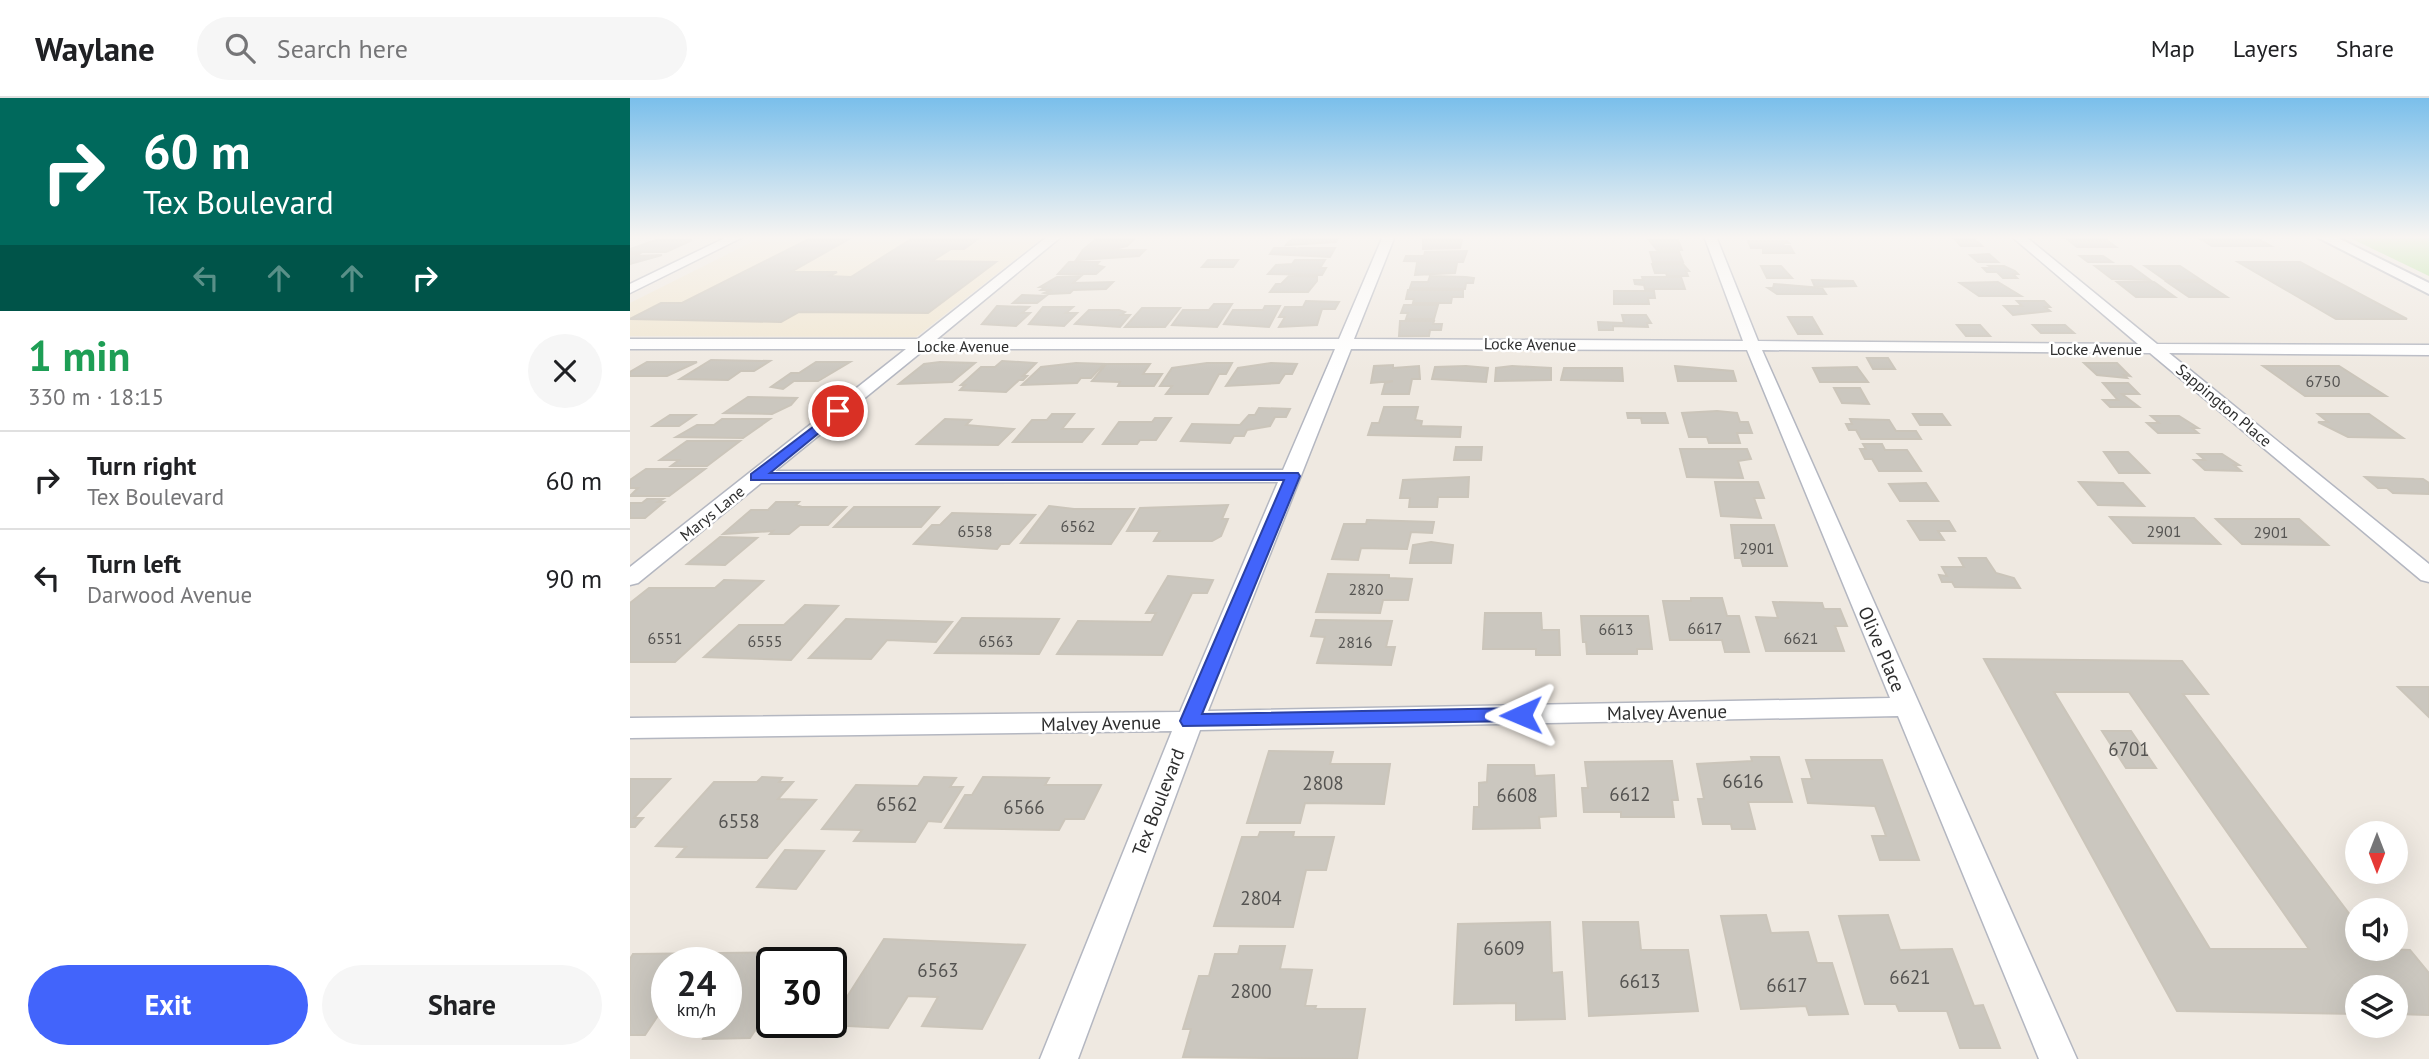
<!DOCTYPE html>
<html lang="en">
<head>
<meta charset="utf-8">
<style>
	:root { --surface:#fff; --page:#f6f6f6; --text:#202124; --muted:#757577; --line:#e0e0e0; --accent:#4264fb }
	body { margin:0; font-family:"PT Sans",sans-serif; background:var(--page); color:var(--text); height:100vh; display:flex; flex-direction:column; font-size:26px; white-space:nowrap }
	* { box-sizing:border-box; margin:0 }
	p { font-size:23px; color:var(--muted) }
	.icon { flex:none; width:38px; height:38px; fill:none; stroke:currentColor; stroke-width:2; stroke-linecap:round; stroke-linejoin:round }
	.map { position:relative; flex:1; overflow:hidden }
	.panel { display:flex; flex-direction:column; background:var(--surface); width:630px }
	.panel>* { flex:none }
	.banner { background:#00695c; color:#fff; overflow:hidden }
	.needle { width:46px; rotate:180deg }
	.tools { position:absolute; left:1715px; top:723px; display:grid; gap:14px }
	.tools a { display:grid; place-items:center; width:63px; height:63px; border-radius:50%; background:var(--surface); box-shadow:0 7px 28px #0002; font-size:35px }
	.speed { position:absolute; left:21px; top:849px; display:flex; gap:14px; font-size:35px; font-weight:700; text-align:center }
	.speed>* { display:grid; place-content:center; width:91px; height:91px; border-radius:50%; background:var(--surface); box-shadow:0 7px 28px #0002; line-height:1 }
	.speed small { font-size:18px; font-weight:400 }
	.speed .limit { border:4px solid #111; border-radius:10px; background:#fff; color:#111 }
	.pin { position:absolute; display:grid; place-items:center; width:60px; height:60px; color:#fff; margin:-30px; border:4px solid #fff; border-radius:50%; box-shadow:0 2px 7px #0007 }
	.me { position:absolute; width:77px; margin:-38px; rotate:269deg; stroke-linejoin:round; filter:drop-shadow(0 0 5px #0008) }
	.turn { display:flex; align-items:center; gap:24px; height:147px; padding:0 28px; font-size:32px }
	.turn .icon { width:91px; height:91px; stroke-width:2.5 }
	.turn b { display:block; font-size:49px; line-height:60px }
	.lanes { display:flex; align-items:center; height:66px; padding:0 28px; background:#0003; justify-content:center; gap:35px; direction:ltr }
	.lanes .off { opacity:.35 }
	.round { display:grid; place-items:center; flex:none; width:74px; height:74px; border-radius:37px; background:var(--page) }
	.head { display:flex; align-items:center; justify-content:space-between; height:119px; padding:0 28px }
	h1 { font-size:42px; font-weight:700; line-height:52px; color:#1e9e55 }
	.cta { display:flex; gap:14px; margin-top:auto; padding:14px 28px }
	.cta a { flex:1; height:80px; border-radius:42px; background:var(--accent); color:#fff; font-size:28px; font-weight:700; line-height:80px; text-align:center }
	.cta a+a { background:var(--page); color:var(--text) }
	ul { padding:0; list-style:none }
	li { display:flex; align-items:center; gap:21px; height:98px; padding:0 28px; border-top:2px solid var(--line) }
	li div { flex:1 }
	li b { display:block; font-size:26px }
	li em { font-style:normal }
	header { display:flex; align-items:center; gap:42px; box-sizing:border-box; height:98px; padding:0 35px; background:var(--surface); border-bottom:2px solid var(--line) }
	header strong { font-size:33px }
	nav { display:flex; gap:38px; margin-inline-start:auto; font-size:24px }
	.search { width:490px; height:63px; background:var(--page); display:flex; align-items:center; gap:18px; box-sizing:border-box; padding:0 24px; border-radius:38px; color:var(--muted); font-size:26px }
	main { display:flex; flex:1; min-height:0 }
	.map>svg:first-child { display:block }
	.education { fill:#f0e6d1 }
	.green { fill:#b6e59e }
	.building { fill:#cbc7bf; stroke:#cbc5ba; stroke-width:2; fill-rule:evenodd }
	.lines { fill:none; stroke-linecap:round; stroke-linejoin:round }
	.minor-casing { stroke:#b4b7c1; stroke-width:3 }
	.tertiary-casing { stroke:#b4b7c1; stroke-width:4 }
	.minor { fill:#fff; fill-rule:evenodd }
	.tertiary { fill:#fff; fill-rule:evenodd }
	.route { fill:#4264fb; stroke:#2b41a3; stroke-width:2 }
	.labels { text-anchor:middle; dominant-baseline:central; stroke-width:5; stroke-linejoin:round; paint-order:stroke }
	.far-street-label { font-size:16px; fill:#2e2e2e; stroke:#fff }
	.number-label { font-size:16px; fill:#555452 }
	.street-label { font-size:19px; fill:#2e2e2e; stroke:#fff }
	.near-number-label { font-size:19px; fill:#555452 }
</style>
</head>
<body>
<header>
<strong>Waylane</strong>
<div class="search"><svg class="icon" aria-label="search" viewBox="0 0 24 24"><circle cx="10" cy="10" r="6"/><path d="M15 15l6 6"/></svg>Search here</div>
<nav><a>Map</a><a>Layers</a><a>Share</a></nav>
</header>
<main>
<section class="panel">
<div class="banner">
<div class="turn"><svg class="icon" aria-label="right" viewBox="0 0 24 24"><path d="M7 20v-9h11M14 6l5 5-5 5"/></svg><div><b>60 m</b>Tex Boulevard</div></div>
<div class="lanes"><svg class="icon off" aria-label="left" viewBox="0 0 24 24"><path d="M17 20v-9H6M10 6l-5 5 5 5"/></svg><svg class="icon off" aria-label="ahead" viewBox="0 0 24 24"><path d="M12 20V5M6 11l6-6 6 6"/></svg><svg class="icon off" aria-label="ahead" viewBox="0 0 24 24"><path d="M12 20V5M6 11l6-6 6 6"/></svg><svg class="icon" aria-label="right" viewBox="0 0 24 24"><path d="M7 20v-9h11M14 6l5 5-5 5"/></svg></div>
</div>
<div class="head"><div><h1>1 min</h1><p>330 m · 18:15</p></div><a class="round"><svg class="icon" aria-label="close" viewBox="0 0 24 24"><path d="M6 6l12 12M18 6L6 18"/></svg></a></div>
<ul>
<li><svg class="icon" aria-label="right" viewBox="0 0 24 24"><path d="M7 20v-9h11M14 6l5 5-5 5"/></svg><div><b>Turn right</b><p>Tex Boulevard</p></div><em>60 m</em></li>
<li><svg class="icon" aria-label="left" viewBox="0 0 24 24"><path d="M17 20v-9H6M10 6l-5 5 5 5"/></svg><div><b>Turn left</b><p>Darwood Avenue</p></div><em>90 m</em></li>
</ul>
<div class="cta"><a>Exit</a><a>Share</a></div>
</section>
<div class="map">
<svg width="1799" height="961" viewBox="0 0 1799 961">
	<rect width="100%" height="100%" fill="#efe9e1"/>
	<path class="education" d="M134 138H415L286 239 0 238V205Z"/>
	<path class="green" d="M1716 138H1799V178Z"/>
	<path class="building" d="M185 138H224L161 174H207L199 178 221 179 286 138H352L334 151H321L302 163 366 164 298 215 169 214 151 224 0 221 31 205H52Z
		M675 138H709L706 144 656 147 659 143Z
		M1566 138H1623L1641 148H1582Z
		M1323 139H1342L1352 148H1331Z
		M505 140 497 148 484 151H454L466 141Z
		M793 141 832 142 830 150 793 151Z
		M1437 141H1475L1486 149H1447Z
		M26 142H62L36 154H0V151Z
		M1019 142H1048L1052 152H1027Z
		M1118 143H1157L1159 145H1153L1154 148H1160L1164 155H1133V150H1121Z
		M644 150H665L663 153 669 150H705L700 159 640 156Z
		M453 152H515L509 158 446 162Z
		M837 153 833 164 774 163 776 158H794L795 154Z
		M1020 154H1049L1053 164H1023Z
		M0 156H9L6 158 32 157 0 166Z
		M1359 156 1368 164H1348L1340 157Z
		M1450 158H1473L1482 164H1458Z
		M578 162H608L603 169H572Z
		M665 162H695L690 170H696L692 177 638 176 646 167 662 166Z
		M439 164H469L466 167 474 169 466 176H428Z
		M1608 164H1670L1777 221H1706Z
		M787 165H827L825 175 785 177Z
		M1022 166H1053L1059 173H1056L1058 178H1037L1036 175H1025Z
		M1131 168H1151L1162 180H1137Z
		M1359 168H1374L1385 173 1388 176H1383L1387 180H1373L1367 174H1357L1353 170H1362Z
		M1465 168H1501L1520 182 1482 181Z
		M1515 168H1550L1571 182H1535Z
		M451 178 443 185 483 184 476 191 443 192 440 195 418 196 414 195 422 192H411L415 189H410L427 179Z
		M659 178 687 179V183L678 194H640L646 186H651Z
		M800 178 836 179 844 180 843 185H836L835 191 780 190 782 184H798Z
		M1012 179H1051L1055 191H1015L1014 187 1005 186 1004 182H1013Z
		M1182 182 1223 183 1226 188 1185 189Z
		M1368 184 1391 198H1349L1330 185Z
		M1487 184H1524L1545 199H1506Z
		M1537 184H1574L1597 199H1559Z
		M1144 186 1192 190 1196 196H1147L1138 190H1143Z
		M778 192H833V199H822L821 205H783L784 201H776Z
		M984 193H1024L1025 200H1018L1019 206H984Z
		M392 197 416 198 407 205H383Z
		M676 203 709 204 705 211H692L687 227 649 229 655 219H649L655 209H673Z
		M1387 203H1414L1420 209H1415L1420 213 1383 217 1374 208H1392Z
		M584 206H602L587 229 542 227 553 212H579Z
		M774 207H808L804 221H776L778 215H771Z
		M367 208 399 209 392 215H400L386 228 352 226Z
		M635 208H650L639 229 594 226 603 212H633Z
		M413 209H443L436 215H447L434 228 399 226Z
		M512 210H550L535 229H495Z
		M459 212H489L495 214 491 217H500L490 229 445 226Z
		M992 217H1016L1021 225H1017L1018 229 983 228V232H969L968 224 994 225Z
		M1158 219H1182L1192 236H1168Z
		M770 223H804L803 226H812L811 232H800L799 238H769Z
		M1327 227H1350L1360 238H1336Z
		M1403 227H1435L1444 235H1411Z
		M1237 260H1258L1265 271H1243Z
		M81 262 140 263 124 273H111L98 282 50 281Z
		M372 263 406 265 393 278H397L393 282H389L376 294 330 292 335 287H331L351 269H365Z
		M17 264H67L37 278H0V274Z
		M186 264H220L188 283H164L153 291 141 289 161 275H169Z
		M310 264 345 265 322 284 269 286 294 266Z
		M446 265 474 266 461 280H451L447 285 392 287 411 269Z
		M577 265H602L596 276H589L578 296H536L542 288H530L542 270Z
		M641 265 667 266 662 276H655L649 285 596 288 608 270Z
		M1454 265H1487L1500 278 1494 277 1497 280 1467 277Z
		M476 266H520L513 276H532L524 288H488L490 284 462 283Z
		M763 267V270L789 268 790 281H782L779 296H752L755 285 763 283 741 285 744 268Z
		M836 268 858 270 856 284 802 281 805 269Z
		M882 268 921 270V282L865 283 866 270Z
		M1045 268 1103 273 1106 283H1048Z
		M1633 268H1709L1756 298H1675Z
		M1227 269 1238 284H1190L1183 270Z
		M934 270H992L993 283 931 282Z
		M1473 285H1498L1509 296H1492L1509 309H1480L1473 302H1488Z
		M1204 290H1230L1239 306 1212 305Z
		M118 299 167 300 161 307 142 316 94 315Z
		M754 309H788L785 322 792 323 791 328 831 329 830 339 738 337 742 325H749Z
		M629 310 660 311 656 319H645L640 328 617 332 614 338H604L600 345 551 343 562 326 610 327 619 317H625Z
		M1087 313 1107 315 1110 324H1118L1122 335H1107L1110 345H1079L1077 339H1059L1052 315Z
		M997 315H1035L1038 325H1012L1011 320H998Z
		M422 316H444L432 331H463L452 344H383L402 322H417Z
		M1283 316H1312L1320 327H1290Z
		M1688 316H1739L1773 340 1718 339 1688 324H1698Z
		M40 317H65L49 328H23Z
		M1521 318H1549L1568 330H1562L1568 335H1528L1517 325H1529Z
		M525 320H541L526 342H510L507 346H473L489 324H522Z
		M92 321H140L113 340 46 339 67 327H84Z
		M315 321 341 322 336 327 384 331 368 347 287 346Z
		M1220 321 1259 322 1266 333H1286L1291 341H1231L1226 332H1219L1216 326H1222Z
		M57 343H110L77 368H41L49 362H30Z
		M1233 346H1252L1255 352H1277L1291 373H1249L1242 361H1235L1230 351H1236Z
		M826 349H852L851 362H824Z
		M1050 351H1117L1121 361 1108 363 1113 380 1057 379Z
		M1474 354H1498L1519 375H1489Z
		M1568 356H1592L1609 367H1604L1611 373 1575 372 1564 362H1575Z
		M16 371H75L39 398H0L8 390H0V382Z
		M839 379 838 399H808L807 409H779L780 400H770L773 382Z
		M1735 379 1793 381 1799 385V396L1763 395 1757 390H1748Z
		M1085 384H1128L1134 400H1124L1131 420 1091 418Z
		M1449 384 1493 385 1514 408 1468 407Z
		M1296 385 1308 403H1270L1259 386Z
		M17 401H33L28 404H34L15 420H0V405H12Z
		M146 404H169L166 407 172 409H216L198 427H170L159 436H140L143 433 93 436 121 412H138Z
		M598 407 592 421H598L591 438 582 443H524L530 433H497L510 410Z
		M419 408 444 411H504L481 446 391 445Z
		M224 409H309L291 429H204Z
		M322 415 405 417 379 446H371L367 451 284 446 302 427H310Z
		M1480 419 1564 420 1590 446 1503 445Z
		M1586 421H1669L1698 447 1612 446Z
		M737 422 804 424 802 435 781 434 777 451 731 450 728 462 702 461 714 426H736Z
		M1278 423H1319L1325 433H1308L1314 442H1290Z
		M1101 427H1144L1157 468H1113L1111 460H1105Z
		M90 439 127 440 95 467 57 466Z
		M801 444 823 447 821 465H780L783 447Z
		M1329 460H1356L1366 475 1384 480 1390 490 1325 489 1322 484H1312L1309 477 1317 478 1312 469H1334Z
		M698 476 759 477V480L782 481 778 502H753L750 515 686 514Z
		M538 478 583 482 577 495H562L532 557 427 556 448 523 521 524 526 515H516Z
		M94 482 133 483 45 564H0V505L19 490H85Z
		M1061 500H1092L1097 518H1109L1119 554H1095L1092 542H1040L1033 503H1061Z
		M1143 504 1192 505 1194 511H1210L1217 528H1205L1214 553H1136L1126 519 1148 520Z
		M175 507 208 508 161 562 74 559 109 527H154Z
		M855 515H911L912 532H929L930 557H906V551H853Z
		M951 518H1018L1022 551H1007V556H957L956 544H953Z
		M332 520 429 521 409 556 305 555Z
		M216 521 322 524 306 544 257 542 241 561 179 560Z
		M686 522 762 523 756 549H765L761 567 687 565 695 539 681 538Z
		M1354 561 1552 563 1578 596H1553L1727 826V850L1780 852 1799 875V917L1766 916V889H1727V916L1547 913ZM1424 594H1499L1679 851H1580Z
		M1768 589H1799V619Z
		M1472 633H1501L1526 670H1496Z
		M639 653 703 654 700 666H760L754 706 675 705 670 725H617Z
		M1121 659H1149L1162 704H1118L1125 731H1102L1101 726H1073L1068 701H1074L1067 666 1122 663Z
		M1176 662H1252L1289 762H1250L1242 738H1256L1245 708 1178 705 1172 681H1182Z
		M1042 663 1048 702H1042L1044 719H991V714H954L952 690H958L955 664Z
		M858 667H904L905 678 924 677 926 718 909 719 910 730 843 731 844 709H849V685L857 684Z
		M132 679 152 680 149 684H163L148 701 186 702 137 760 47 759 56 749 26 748 84 684H127Z
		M294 679 326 680 320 689H333L311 724 298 723 285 744 224 743 232 732 192 731 226 687 288 688Z
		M353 679 419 680 415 687H471L454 721H435L429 732 315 730 335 697H342Z
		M0 681H40L4 720H13L5 729H0Z
		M630 734H664L663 739H704L696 772H676L663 829 584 828 612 739H628Z
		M155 752 194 753 166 791 127 789Z
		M1136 817 1141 835 1178 834 1187 865H1202L1218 916 1179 917 1176 908 1111 911 1091 818Z
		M1258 817 1270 852 1322 851 1344 908 1353 907 1370 950H1330L1317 913H1269L1266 906H1235L1209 818Z
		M920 824 922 875 932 874 935 921 886 922V905L824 906 828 826Z
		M953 824H1008L1011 852H1058L1068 913 959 918Z
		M254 841 395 847 352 931 292 928 308 899 278 898 258 930 199 927Z
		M610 848H655L650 871 682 872 675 908H686L685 911H735L727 961 553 959 561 931H553L569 878H579L585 856H608Z
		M166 854 160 864H142V907L120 940 73 941 77 934H48L55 924H96V864H37V913H31L15 937H0V861L3 856Z"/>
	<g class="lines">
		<g class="minor-casing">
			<path id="minor" d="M99 138H115L0 195V186Z
				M418 138H432L307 241H709L753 138H765L724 241 1113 243 1074 138H1086L1128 243 1508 246 1381 138H1395L1527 246 1799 247V257L1539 255 1799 466V484L1791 482 1520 255 1132 252 1447 961H1409L1268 618 570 632 448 961H410L542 633 0 640V620L550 614 648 384 131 385 8 485 0 487V469L276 251H0V241H288ZM295 251H705L653 372 145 373ZM721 251 1117 252 1260 600 578 613Z"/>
		</g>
		<g class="tertiary-casing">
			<path id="tertiary" d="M1685 138H1704L1799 185V196Z"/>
		</g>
		<use href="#minor" class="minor"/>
		<use href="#tertiary" class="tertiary"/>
	</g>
	<linearGradient id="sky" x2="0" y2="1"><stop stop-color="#7abfeb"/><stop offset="0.51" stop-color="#f8f5f2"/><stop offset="1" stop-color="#f8f5f2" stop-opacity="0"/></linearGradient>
	<rect width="1799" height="273" fill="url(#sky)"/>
	<path class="route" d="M208 310 214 313 212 316 140 375H668L670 378 572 616 891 610 900 617 891 623 553 628 550 623 654 382H121V376Z"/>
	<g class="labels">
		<g class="far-street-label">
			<text transform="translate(900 246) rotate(1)">Locke Avenue</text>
			<text x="333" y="248">Locke Avenue</text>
			<text x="1466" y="251">Locke Avenue</text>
			<text transform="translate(1594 307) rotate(40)">Sappington Place</text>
			<text transform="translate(82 415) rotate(-39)">Marys Lane</text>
		</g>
		<g class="number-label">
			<text x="1693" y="283">6750</text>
			<text x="448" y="428">6562</text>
			<text x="345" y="433">6558</text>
			<text x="1534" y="433">2901</text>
			<text x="1641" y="434">2901</text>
			<text x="1127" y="450">2901</text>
			<text x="736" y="491">2820</text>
			<text x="1075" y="530">6617</text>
			<text x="986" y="531">6613</text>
			<text x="35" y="540">6551</text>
			<text x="1171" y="540">6621</text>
			<text x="135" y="543">6555</text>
			<text x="366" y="543">6563</text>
			<text x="725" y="544">2816</text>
		</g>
		<g class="street-label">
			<text transform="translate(1252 551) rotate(67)">Olive Place</text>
			<text transform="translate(1037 614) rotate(-1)">Malvey Avenue</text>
			<text transform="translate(471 625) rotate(-1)">Malvey Avenue</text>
			<text transform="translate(528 704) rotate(-69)">Tex Boulevard</text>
		</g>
		<g class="near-number-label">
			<text x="1499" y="651">6701</text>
			<text x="1113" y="683">6616</text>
			<text x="693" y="685">2808</text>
			<text x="1000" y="696">6612</text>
			<text x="887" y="697">6608</text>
			<text x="267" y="706">6562</text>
			<text x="394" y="709">6566</text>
			<text x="109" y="723">6558</text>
			<text x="631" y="800">2804</text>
			<text x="874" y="850">6609</text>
			<text x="308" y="872">6563</text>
			<text x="1280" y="879">6621</text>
			<text x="1010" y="883">6613</text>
			<text x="1157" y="887">6617</text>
			<text x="621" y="893">2800</text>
		</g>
	</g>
</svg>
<div class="tools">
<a><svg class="needle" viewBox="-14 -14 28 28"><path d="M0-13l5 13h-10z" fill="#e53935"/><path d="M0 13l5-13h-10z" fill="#757577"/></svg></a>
<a><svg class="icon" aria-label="sound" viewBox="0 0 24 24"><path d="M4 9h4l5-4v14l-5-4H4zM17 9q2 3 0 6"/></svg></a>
<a><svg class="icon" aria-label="layers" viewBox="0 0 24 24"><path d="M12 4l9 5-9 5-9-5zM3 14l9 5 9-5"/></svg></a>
</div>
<div class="speed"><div>24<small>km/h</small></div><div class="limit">30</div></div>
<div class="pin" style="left:208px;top:313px;background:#d93025"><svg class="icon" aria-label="arrive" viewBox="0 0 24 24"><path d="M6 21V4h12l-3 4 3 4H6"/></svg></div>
<svg class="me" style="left:891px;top:617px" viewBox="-20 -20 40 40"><path d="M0-17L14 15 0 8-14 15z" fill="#4264fb" stroke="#fff" stroke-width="4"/></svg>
</div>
</main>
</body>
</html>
